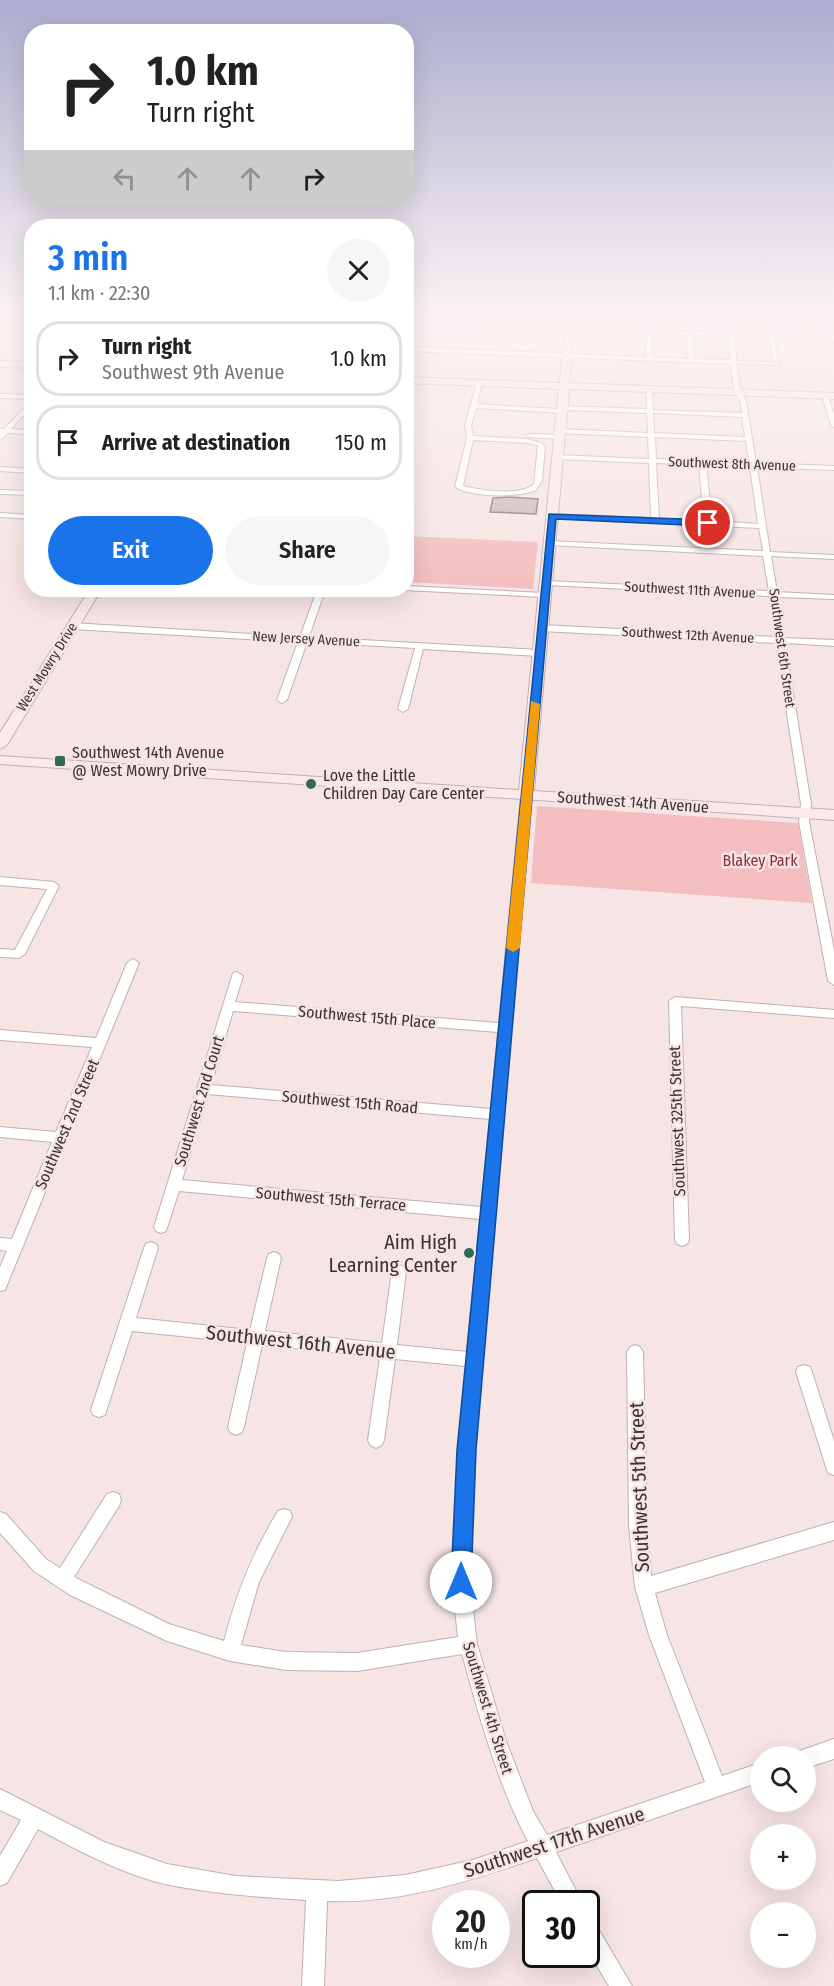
<!DOCTYPE html>
<html lang="en">
<head>
<meta charset="utf-8">
<style>
	:root { --surface:#fff; --page:#f6f6f6; --text:#222; --muted:#767676; --line:#e0e0e0; --accent:#1a73e8 }
	body { margin:0; font-family:"Fira Sans Condensed",sans-serif; background:var(--page); color:var(--text); height:100vh; display:flex; flex-direction:column; font-size:22px; white-space:nowrap }
	* { box-sizing:border-box; margin:0 }
	p { font-size:20px; color:var(--muted) }
	.icon { flex:none; width:33px; height:33px; fill:none; stroke:currentColor; stroke-width:2; stroke-linecap:round; stroke-linejoin:round }
	.map { position:relative; flex:1; overflow:hidden }
	.sheet { position:absolute; left:24px; top:219px; width:390px; height:378px; display:flex; flex-direction:column; background:var(--surface); border-radius:24px; box-shadow:0 6px 24px #0002 }
	.sheet>* { flex:none }
	.guide { position:absolute; left:24px; top:24px; width:390px; height:183px; border-radius:24px; box-shadow:0 6px 24px #0002; background:#fff; color:var(--text); overflow:hidden }
	.buttons { position:absolute; left:750px; top:1746px; display:grid; gap:12px }
	.buttons a { display:grid; place-items:center; width:66px; height:66px; border-radius:50%; background:var(--surface); box-shadow:0 6px 24px #0002; font-size:30px }
	.speed { position:absolute; left:432px; top:1890px; display:flex; gap:12px; font-size:30px; font-weight:700; text-align:center }
	.speed>* { display:grid; place-content:center; width:78px; height:78px; border-radius:50%; background:var(--surface); box-shadow:0 6px 24px #0002; line-height:1 }
	.speed small { font-size:15px; font-weight:400 }
	.speed .limit { border:3px solid #111; border-radius:9px; background:#fff; color:#111 }
	.pin { position:absolute; display:grid; place-items:center; width:51px; height:51px; color:#fff; margin:-26px; border:3px solid #fff; border-radius:50%; box-shadow:0 2px 6px #0007 }
	.me { position:absolute; width:66px; margin:-33px; rotate:0deg; stroke-linejoin:round; filter:drop-shadow(0 0 4px #0008) }
	.turn { display:flex; align-items:center; gap:21px; height:126px; padding:0 24px; font-size:27px }
	.turn .icon { width:78px; height:78px; stroke-width:2.5 }
	.turn b { display:block; font-size:42px; line-height:51px }
	.lanes { display:flex; align-items:center; height:57px; padding:0 24px; background:#0003; justify-content:center; gap:30px; direction:ltr }
	.lanes .off { opacity:.35 }
	.round { display:grid; place-items:center; flex:none; width:63px; height:63px; border-radius:32px; background:var(--page) }
	.overview { display:flex; align-items:center; justify-content:space-between; height:102px; padding:0 24px }
	h1 { font-size:36px; font-weight:600; line-height:45px; color:var(--accent) }
	.cta { display:flex; gap:12px; margin-top:auto; padding:12px 24px }
	.cta a { flex:1; height:69px; border-radius:36px; background:var(--accent); color:#fff; font-size:24px; font-weight:600; line-height:69px; text-align:center }
	.cta a+a { background:var(--page); color:var(--text) }
	ul { padding:0; list-style:none }
	li { display:flex; align-items:center; gap:18px; height:75px; margin:0 12px 9px; padding:0 12px; border:3px solid var(--line); border-radius:24px }
	li div { flex:1 }
	li b { display:block; font-size:22px }
	li em { font-style:normal }
	.map>svg:first-child { display:block }
	.green { fill:#f4bdbf }
	.building { fill:#cbb8b9; stroke:#857474; stroke-width:1.5 }
	.lines { fill:none; stroke-linecap:round; stroke-linejoin:round }
	.street-casing { stroke:#c2b0b0; stroke-width:2 }
	.secondary-casing { stroke:#c2b0b0; stroke-width:2 }
	.street { fill:#fff; fill-rule:evenodd }
	.secondary { fill:#fde9ea; fill-rule:evenodd }
	.route { fill:#1a73e8; stroke:#114b97; stroke-width:1.5 }
	.slow { fill:#f59e0b }
	.poi-dot { fill:#306a53; stroke:#f7e4e4; stroke-width:2 }
	.labels { text-anchor:middle; dominant-baseline:central; stroke-width:5; stroke-linejoin:round; paint-order:stroke }
	.far-street-label { font-size:14px; fill:#3a3233; stroke:#f7e4e4 }
	.poi-label { font-size:16px; fill:#3a3233; stroke:#f7e4e4; text-anchor:start }
	.street-label { font-size:16px; fill:#3a3233; stroke:#f7e4e4 }
	.park-label { font-size:16px; fill:#8d2e3c; stroke:#f7e4e4 }
	.near-poi-label { font-size:20px; fill:#3a3233; stroke:#f7e4e4; text-anchor:end }
	.near-street-label { font-size:20px; fill:#3a3233; stroke:#f7e4e4 }
</style>
</head>
<body>
<div class="map">
<svg width="834" height="1986" viewBox="0 0 834 1986">
	<rect width="100%" height="100%" fill="#f7e4e4"/>
	<path class="green" d="M406 536 538 542 533 589 407 582Z
		M537 806 798 823 812 903 531 883Z"/>
	<path class="building" d="M510 497 538 499 536 514 490 512 493 498Z"/>
	<g class="lines">
		<g class="street-casing">
			<path id="street" d="M411 314H417L414 322 608 328V314H614V329L646 330V324L649 322 652 324V330L727 333 726 322 648 319 645 317 648 315 726 318 725 314H731L733 333 834 336V340L774 338 779 365 737 364 740 389 746 401 756 463 834 466V470L757 467 770 552 834 555V559L771 556 777 592 834 595V599L778 597 784 638 834 640V646L785 643 811 804 809 822 834 950V985L828 981 799 822 801 804 776 643 541 631 537 628 541 625 776 637 769 596 546 585 542 583 546 581 769 591 763 556 549 545 545 543 549 541 763 551 759 528 549 518 548 516 552 514 651 518 649 463 557 459 554 457 557 455 649 459 648 437 560 433 557 431 560 429 648 433 647 413 565 410 562 413 476 408 471 426 473 436 527 439 542 443 545 447 542 481 535 491C514 497 474 498 455 487L467 438 465 426 477 381 482 382 477 404 559 409 562 406 647 409 646 389 649 387 652 389 653 410 742 413 740 401 734 389 731 364 406 351V347L646 357V333L412 325 406 336V321ZM652 333 686 335 688 359 652 357ZM692 335 728 336 731 360 694 359ZM734 336 769 337 774 362 737 361ZM653 413 742 417 745 437 654 433ZM655 437 746 441 749 463 656 459ZM473 440 527 443 538 445 534 484C520 497 480 490 463 486ZM656 463 699 465 704 521 659 519ZM706 465 750 467 758 524 712 521Z
				M739 314H754L834 323V327Z
				M0 332 32 333V337L0 336Z
				M0 394 32 395V399L0 398Z
				M825 394 828 396 834 414V427L831 425 822 396Z
				M32 400V406L11 429 32 430V434L8 433 0 440V429H4Z
				M529 434 559 435 562 437 559 439 527 437 526 436Z
				M0 467 32 469V473L0 471Z
				M0 490 32 491V495L0 494Z
				M0 513 32 515V519L0 517Z
				M406 586 544 593 548 595 544 597 403 590H406Z
				M317 590H325L309 637 539 650 543 653 539 656 423 649 408 709 403 712 398 709 415 648 307 642 287 700 282 703 277 700 298 642 72 629 68 626 72 623 300 637Z
				M526 792 531 795 474 1450 470 1582 477 1644 506 1741 533 1811 547 1835 705 1782 649 1635 635 1587 629 1526 627 1352 630 1347 635 1345 640 1347 643 1352 647 1526 651 1576 834 1522V1540L655 1593 667 1635 722 1776 760 1763V1782L556 1852 583 1904H562L537 1858C470 1881 399 1904 327 1901L324 1986H302L306 1900C260 1897 215 1894 169 1885 124 1875 79 1851 38 1829L7 1883 0 1886V1856L21 1820 0 1810V1789L104 1842 167 1864 236 1876 338 1881 405 1875 473 1860 528 1841C497 1783 480 1718 462 1654L357 1671 286 1670 230 1661 167 1641 70 1595 34 1571 0 1533V1512L6 1514 46 1559 60 1568 107 1494 113 1492 119 1494 121 1500 119 1506 74 1577 169 1624 224 1641C236 1594 253 1552 278 1511L284 1509 290 1511 292 1517 259 1582 241 1645 286 1652 357 1653 458 1637 452 1582 458 1450 466 1366 395 1359 384 1440 382 1445 376 1448 370 1445 368 1440 380 1357 262 1345 244 1427 242 1432 236 1435 230 1432 228 1427 247 1343 132 1331 105 1415 99 1417 93 1415 91 1410 144 1248 146 1244 151 1242 156 1244 158 1248 136 1318 250 1330 267 1258 269 1254 274 1252 279 1254 281 1258 265 1331 382 1343 392 1271 394 1267 399 1265 404 1267 406 1271 397 1345 467 1352 480 1219 179 1191 166 1231 161 1233 156 1231 154 1227 233 973 237 972 243 976 235 1002 499 1023 521 795ZM233 1011 498 1032 491 1109 211 1085ZM208 1094 490 1119 481 1207 182 1180Z
				M0 877 54 882 59 886 25 954 19 958 0 957V949L15 950 47 889 0 885Z
				M133 959 139 963 7 1285 5 1290 0 1291V1267L7 1251 0 1250V1238L12 1239 52 1142 0 1137V1127L56 1132 92 1047 0 1040V1030L96 1038 127 963Z
				M675 997 834 1010V1018L681 1006 689 1240 687 1244 682 1246 677 1244 675 1240 669 1001Z
				M804 1365 810 1367 812 1372 834 1441V1475L828 1473 826 1467 796 1372 798 1367Z
				M834 1739V1759L806 1768V1756H797L799 1751Z
				M586 1917 593 1920 632 1986H609L586 1948Z"/>
		</g>
		<g class="secondary-casing">
			<path id="secondary" d="M567 314H575L569 383 834 393V399L569 389 534 791 834 810V820L0 764V756L519 790 559 389 406 383V377L560 383Z
				M0 361 32 362V368L0 367Z
				M89 590H101L7 745 0 749V733Z"/>
		</g>
		<use href="#street" class="street"/>
		<use href="#secondary" class="secondary"/>
	</g>
	<linearGradient id="sky" x2="0" y2="1"><stop stop-color="#acacce"/><stop offset="0.53" stop-color="#fbf3f3"/><stop offset="1" stop-color="#fbf3f3" stop-opacity="0"/></linearGradient>
	<rect width="834" height="592" fill="url(#sky)"/>
	<path class="route" d="M549 514 708 520 712 523 708 526 556 519 476 1450 471 1582 468 1589 461 1592 454 1589 451 1582 457 1450Z"/>
	<path class="slow" d="M531 701 540 704 520 948 513 952 506 948Z"/>
	<g class="poi-dot">
		<rect x="54" y="755" width="12" height="12" rx="3"/>
		<circle cx="311" cy="784" r="6"/>
		<circle cx="469" cy="1253" r="6"/>
	</g>
	<g class="labels">
		<g class="far-street-label">
			<text transform="translate(732 464) rotate(2)">Southwest 8th Avenue</text>
			<text transform="translate(690 590) rotate(3)">Southwest 11th Avenue</text>
			<text transform="translate(688 635) rotate(3)">Southwest 12th Avenue</text>
			<text transform="translate(306 639) rotate(3)">New Jersey Avenue</text>
			<text transform="translate(782 648) rotate(82)">Southwest 6th Street</text>
			<text transform="translate(47 667) rotate(-58)">West Mowry Drive</text>
		</g>
		<g class="poi-label">
			<text x="72" y="752">Southwest 14th Avenue<tspan x="72" dy="18">@ West Mowry Drive</tspan></text>
			<text x="323" y="775">Love the Little<tspan x="323" dy="18">Children Day Care Center</tspan></text>
		</g>
		<g class="street-label">
			<text transform="translate(633 802) rotate(4)">Southwest 14th Avenue</text>
			<text transform="translate(367 1017) rotate(5)">Southwest 15th Place</text>
			<text transform="translate(199 1101) rotate(-73)">Southwest 2nd Court</text>
			<text transform="translate(350 1102) rotate(5)">Southwest 15th Road</text>
			<text transform="translate(677 1121) rotate(-92)">Southwest 325th Street</text>
			<text transform="translate(67 1124) rotate(-67)">Southwest 2nd Street</text>
			<text transform="translate(331 1199) rotate(5)">Southwest 15th Terrace</text>
			<text transform="translate(488 1708) rotate(73)">Southwest 4th Street</text>
		</g>
		<g class="park-label">
			<text x="760" y="860">Blakey Park</text>
		</g>
		<g class="near-poi-label">
			<text x="457" y="1242">Aim High<tspan x="457" dy="23">Learning Center</tspan></text>
		</g>
		<g class="near-street-label">
			<text transform="translate(301 1342) rotate(6)">Southwest 16th Avenue</text>
			<text transform="translate(639 1487) rotate(-92)">Southwest 5th Street</text>
			<text transform="translate(554 1842) rotate(-18)">Southwest 17th Avenue</text>
		</g>
	</g>
</svg>
<div class="buttons">
<a><svg class="icon" aria-label="search" viewBox="0 0 24 24"><circle cx="10" cy="10" r="6"/><path d="M15 15l6 6"/></svg></a>
<a>+</a>
<a>−</a>
</div>
<div class="speed"><div>20<small>km/h</small></div><div class="limit">30</div></div>
<div class="pin" style="left:708px;top:523px;background:#d93025"><svg class="icon" aria-label="arrive" viewBox="0 0 24 24"><path d="M6 21V4h12l-3 4 3 4H6"/></svg></div>
<svg class="me" style="left:461px;top:1582px" viewBox="-20 -20 40 40"><circle r="19" fill="#fff"/><path d="M0-13L10 11 0 6-10 11z" fill="#1a73e8"/></svg>
<div class="guide">
<div class="turn"><svg class="icon" aria-label="right" viewBox="0 0 24 24"><path d="M7 20v-9h11M14 6l5 5-5 5"/></svg><div><b>1.0 km</b>Turn right</div></div>
<div class="lanes"><svg class="icon off" aria-label="left" viewBox="0 0 24 24"><path d="M17 20v-9H6M10 6l-5 5 5 5"/></svg><svg class="icon off" aria-label="ahead" viewBox="0 0 24 24"><path d="M12 20V5M6 11l6-6 6 6"/></svg><svg class="icon off" aria-label="ahead" viewBox="0 0 24 24"><path d="M12 20V5M6 11l6-6 6 6"/></svg><svg class="icon" aria-label="right" viewBox="0 0 24 24"><path d="M7 20v-9h11M14 6l5 5-5 5"/></svg></div>
</div>
<section class="sheet">
<div class="overview"><div><h1>3 min</h1><p>1.1 km · 22:30</p></div><a class="round"><svg class="icon" aria-label="close" viewBox="0 0 24 24"><path d="M6 6l12 12M18 6L6 18"/></svg></a></div>
<ul>
<li><svg class="icon" aria-label="right" viewBox="0 0 24 24"><path d="M7 20v-9h11M14 6l5 5-5 5"/></svg><div><b>Turn right</b><p>Southwest 9th Avenue</p></div><em>1.0 km</em></li>
<li><svg class="icon" aria-label="arrive" viewBox="0 0 24 24"><path d="M6 21V4h12l-3 4 3 4H6"/></svg><div><b>Arrive at destination</b></div><em>150 m</em></li>
</ul>
<div class="cta"><a>Exit</a><a>Share</a></div>
</section>
</div>
</body>
</html>
